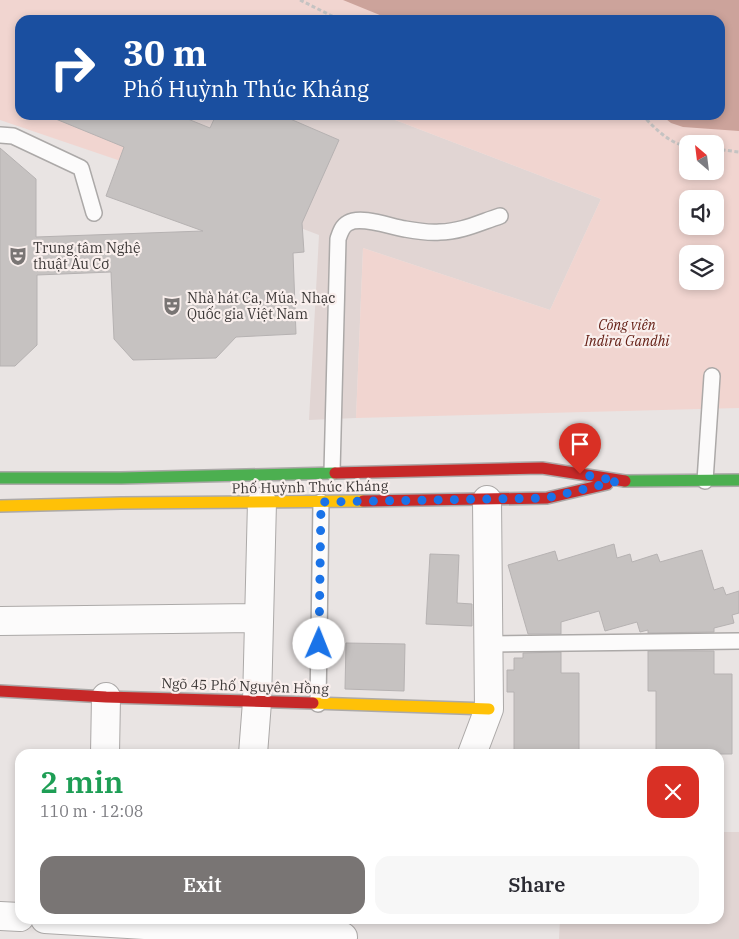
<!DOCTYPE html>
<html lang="en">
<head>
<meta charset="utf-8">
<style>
	:root { --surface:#fff; --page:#f7f7f7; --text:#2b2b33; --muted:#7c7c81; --accent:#797574 }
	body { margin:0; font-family:"IBM Plex Serif",serif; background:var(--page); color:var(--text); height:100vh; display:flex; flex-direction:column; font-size:19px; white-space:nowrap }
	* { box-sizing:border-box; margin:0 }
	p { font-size:16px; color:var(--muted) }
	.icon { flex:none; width:28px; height:28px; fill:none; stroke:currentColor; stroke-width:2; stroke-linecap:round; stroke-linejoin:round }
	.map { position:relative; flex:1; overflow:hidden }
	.side { position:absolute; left:15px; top:749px; width:709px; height:175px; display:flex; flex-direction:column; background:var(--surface); border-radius:15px; box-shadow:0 2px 8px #0003 }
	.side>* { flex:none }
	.hud { position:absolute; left:15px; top:15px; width:710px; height:105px; border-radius:15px; box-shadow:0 2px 8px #0003; background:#1a4fa0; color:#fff; overflow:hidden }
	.needle { width:32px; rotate:332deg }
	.tools { position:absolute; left:679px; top:135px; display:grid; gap:10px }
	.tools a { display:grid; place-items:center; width:45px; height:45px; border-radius:10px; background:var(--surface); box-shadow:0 2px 8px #0003; font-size:25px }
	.pin { position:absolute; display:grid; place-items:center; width:42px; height:42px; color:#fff; margin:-51px -21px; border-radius:50% 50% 50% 0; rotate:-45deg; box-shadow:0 0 5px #0007 }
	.pin .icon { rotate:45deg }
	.me { position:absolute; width:55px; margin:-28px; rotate:1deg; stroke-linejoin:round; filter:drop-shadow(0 0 4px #0008) }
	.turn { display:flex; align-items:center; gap:18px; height:105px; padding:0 25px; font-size:22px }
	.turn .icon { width:65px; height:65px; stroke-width:2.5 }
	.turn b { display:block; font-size:35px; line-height:42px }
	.round { display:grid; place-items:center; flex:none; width:52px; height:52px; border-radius:15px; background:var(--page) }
	.overview { display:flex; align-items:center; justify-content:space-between; height:85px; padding:0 25px }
	h1 { font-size:30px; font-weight:600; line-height:38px; color:#1e9e55 }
	.cta { display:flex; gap:10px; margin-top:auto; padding:10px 25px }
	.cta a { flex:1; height:58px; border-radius:15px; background:var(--accent); color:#fff; font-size:20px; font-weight:600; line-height:58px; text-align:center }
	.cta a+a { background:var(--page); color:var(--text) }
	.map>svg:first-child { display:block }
	.built { fill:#e1d5d3 }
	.green { fill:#f1d5d0; fill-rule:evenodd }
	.water { fill:#cca39b }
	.building { fill:#c6c2c1; stroke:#b6b2b2 }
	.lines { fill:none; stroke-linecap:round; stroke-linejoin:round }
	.lane-casing { stroke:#aca9a8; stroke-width:18 }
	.street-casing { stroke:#aca9a8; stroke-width:30 }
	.fast-casing { stroke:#aca9a8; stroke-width:14 }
	.slow-casing { stroke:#aca9a8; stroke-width:14 }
	.jam-casing { stroke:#aca9a8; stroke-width:14 }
	.path { stroke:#c5c3c2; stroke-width:3; stroke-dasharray:4 2.5; stroke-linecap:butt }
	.lane { stroke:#fcfbfb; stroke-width:15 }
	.street { stroke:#fcfbfb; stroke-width:28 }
	.fast { stroke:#4caf50; stroke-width:11 }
	.slow { stroke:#ffc107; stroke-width:11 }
	.jam { stroke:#c62828; stroke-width:11 }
	.route { stroke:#1a73e8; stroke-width:9; stroke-dasharray:0 16.2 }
	.labels { text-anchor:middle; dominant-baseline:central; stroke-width:4.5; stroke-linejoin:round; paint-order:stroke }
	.poi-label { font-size:14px; fill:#3d3938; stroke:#f9efed; text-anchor:start }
	.park-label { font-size:14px; font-style:italic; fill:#652016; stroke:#f9efed }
	.street-label { font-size:14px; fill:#3d3938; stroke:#f9efed }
</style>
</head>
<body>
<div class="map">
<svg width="739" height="939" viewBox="0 0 739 939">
	<rect width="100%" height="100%" fill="#e9e4e3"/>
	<path class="built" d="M182 115H382L601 199 550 310 363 248 356 418 309 420 319 235 159 174Z
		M719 832H739V939H559L560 919H719Z"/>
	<path class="green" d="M0 0H739V408L356 418 363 248 550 310 601 199 382 115H720V20H20V115H182L159 174 0 120ZM688 144H715V171H688ZM688 199H715V226H688ZM688 254H715V281H688Z"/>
	<path class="water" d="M343 0H739V131L683 127 671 123 661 115H720V20H509L472 18 460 20H392Z"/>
	<path class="building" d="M46 115H178L210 128 216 115H281L339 140 302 223 304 252 293 253 296 334 236 337 216 358 133 360 114 339 111 272 37 275V345L15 366H0V148L36 179V237L203 231 106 196 124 147Z
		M614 544 617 558 630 554 632 562 657 554 660 562 702 550 714 590 723 587 726 595 739 591V613L732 615 734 623 714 628V632L648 633V630L640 632 637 622 605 631 599 611 561 622V634H528L508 565 555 551 558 561Z
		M430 554 459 555 457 603 472 604V626L426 624Z
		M346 643 405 644 404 691 345 689Z
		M648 651H714V674H732V754H656V691H648Z
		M561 652V673H579V754H514V692H507V670H514V658H523V653Z"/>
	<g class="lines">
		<g class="lane-casing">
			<path id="lane" d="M0 135 13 136 81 168 94 213
				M332 472 338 239C340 233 342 226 348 223 361 215 391 227 405 229 416 231 429 233 440 232 461 232 481 222 500 216
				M705 481 712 376
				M488 644 739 641
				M318 704 321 502"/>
		</g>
		<g class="street-casing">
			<path id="street" d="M0 621 259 618
				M105 754 106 697
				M253 754 257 702 262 502
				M472 754 489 709 487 500
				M0 916 20 917
				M45 919 343 937"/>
		</g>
		<g class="fast-casing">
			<path id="fast" d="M0 478H121L335 473
				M625 481 739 480"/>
		</g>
		<g class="slow-casing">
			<path id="slow" d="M0 506 121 503 363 501
				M313 703 489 709"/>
		</g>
		<g class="jam-casing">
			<path id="jam" d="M335 473 542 468 625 481
				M363 501 547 498 607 484
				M0 691 106 697 313 703"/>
		</g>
		<path class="path" d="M300 0 340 20
			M642 115C655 128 669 144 688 146
			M715 149 739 152"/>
		<use href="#lane" class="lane"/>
		<use href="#street" class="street"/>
		<use href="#fast" class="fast"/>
		<use href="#slow" class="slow"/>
		<use href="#jam" class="jam"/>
	</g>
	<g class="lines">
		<path class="route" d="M319 644 321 502 547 498 618 481 580 474"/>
	</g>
	<defs>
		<g id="theatre-bare" transform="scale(1.5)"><path d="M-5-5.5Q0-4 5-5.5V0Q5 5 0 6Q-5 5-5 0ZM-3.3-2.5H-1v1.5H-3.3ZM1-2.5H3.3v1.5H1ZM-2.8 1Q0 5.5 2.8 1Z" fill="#797574" stroke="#f9efed" stroke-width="2.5" paint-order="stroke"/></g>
	</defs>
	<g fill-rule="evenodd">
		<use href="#theatre-bare" x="18" y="256"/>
		<use href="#theatre-bare" x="172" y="306"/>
	</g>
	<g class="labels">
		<g class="poi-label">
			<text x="33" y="248">Trung tâm Nghệ<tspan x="33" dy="16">thuật Âu Cơ</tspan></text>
			<text x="187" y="298">Nhà hát Ca, Múa, Nhạc<tspan x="187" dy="16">Quốc gia Việt Nam</tspan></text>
		</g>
		<g class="park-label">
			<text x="627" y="325">Công viên<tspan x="627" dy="16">Indira Gandhi</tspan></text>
		</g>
		<g class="street-label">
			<text transform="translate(310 487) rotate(-1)">Phố Huỳnh Thúc Kháng</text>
			<text transform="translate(245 686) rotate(2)">Ngõ 45 Phố Nguyên Hồng</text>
		</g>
	</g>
</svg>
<div class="tools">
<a><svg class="needle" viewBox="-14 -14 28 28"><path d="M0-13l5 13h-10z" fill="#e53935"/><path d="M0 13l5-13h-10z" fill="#7c7c81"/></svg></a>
<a><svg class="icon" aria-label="sound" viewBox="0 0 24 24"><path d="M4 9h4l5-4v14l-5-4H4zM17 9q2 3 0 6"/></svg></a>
<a><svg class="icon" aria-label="layers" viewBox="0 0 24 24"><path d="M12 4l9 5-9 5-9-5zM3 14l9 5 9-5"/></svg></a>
</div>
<div class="pin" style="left:580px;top:474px;background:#d93025"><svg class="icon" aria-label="arrive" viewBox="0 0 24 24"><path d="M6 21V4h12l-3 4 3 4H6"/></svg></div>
<svg class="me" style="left:319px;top:644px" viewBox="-20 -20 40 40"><circle r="19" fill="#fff"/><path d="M0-13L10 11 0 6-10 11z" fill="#1a73e8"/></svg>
<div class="hud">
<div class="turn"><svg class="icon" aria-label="right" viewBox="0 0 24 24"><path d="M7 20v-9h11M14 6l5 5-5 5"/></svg><div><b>30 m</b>Phố Huỳnh Thúc Kháng</div></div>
</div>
<section class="side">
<div class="overview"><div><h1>2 min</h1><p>110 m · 12:08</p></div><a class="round" style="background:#d93025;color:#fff"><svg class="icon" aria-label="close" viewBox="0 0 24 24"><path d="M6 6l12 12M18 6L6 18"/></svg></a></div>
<div class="cta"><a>Exit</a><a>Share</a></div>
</section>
</div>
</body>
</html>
